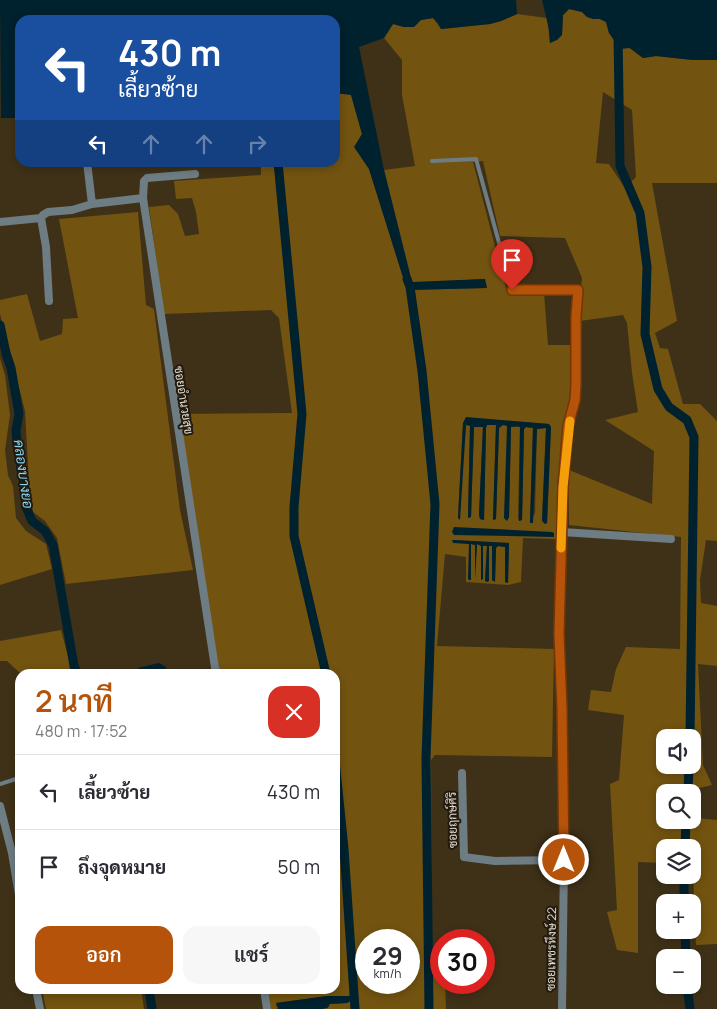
<!DOCTYPE html>
<html lang="th">
<head>
<meta charset="utf-8">
<style>
	:root { --surface:#fff; --page:#f7f7f7; --text:#2b2b33; --muted:#7c7c81; --line:#e1e1e2; --accent:#b45309 }
	body { margin:0; font-family:Manrope,Sarabun,sans-serif; background:var(--page); color:var(--text); height:100vh; display:flex; flex-direction:column; font-size:19px; white-space:nowrap }
	* { box-sizing:border-box; margin:0 }
	p { font-size:16px; color:var(--muted) }
	.icon { flex:none; width:28px; height:28px; fill:none; stroke:currentColor; stroke-width:2; stroke-linecap:round; stroke-linejoin:round }
	.map { position:relative; flex:1; overflow:hidden }
	.panel { position:absolute; left:15px; top:669px; width:325px; height:325px; display:flex; flex-direction:column; background:var(--surface); border-radius:15px; box-shadow:0 2px 8px #0003 }
	.panel>* { flex:none }
	.hud { position:absolute; left:15px; top:15px; width:325px; height:152px; border-radius:15px; box-shadow:0 2px 8px #0003; background:#1a4fa0; color:#fff; overflow:hidden }
	.controls { position:absolute; left:656px; top:729px; display:grid; gap:10px }
	.controls a { display:grid; place-items:center; width:45px; height:45px; border-radius:10px; background:var(--surface); box-shadow:0 2px 8px #0003; font-size:25px }
	.speed { position:absolute; left:355px; top:929px; display:flex; gap:10px; font-size:25px; font-weight:700; text-align:center }
	.speed>* { display:grid; place-content:center; width:65px; height:65px; border-radius:50%; background:var(--surface); box-shadow:0 2px 8px #0003; line-height:1 }
	.speed small { font-size:12px; font-weight:400 }
	.speed .limit { border:8px solid #d22; background:#fff; color:#111 }
	.pin { position:absolute; display:grid; place-items:center; width:42px; height:42px; color:#fff; margin:-51px -21px; border-radius:50% 50% 50% 0; rotate:-45deg; box-shadow:0 0 5px #0007 }
	.pin .icon { rotate:45deg }
	.me { position:absolute; width:55px; margin:-28px; rotate:0deg; stroke-linejoin:round; filter:drop-shadow(0 0 4px #0008) }
	.turn { display:flex; align-items:center; gap:18px; height:105px; padding:0 20px; font-size:22px }
	.turn .icon { width:65px; height:65px; stroke-width:2.5 }
	.turn b { display:block; font-size:35px; line-height:42px }
	.lanes { display:flex; align-items:center; height:48px; padding:0 20px; background:#0003; justify-content:center; gap:25px; direction:ltr }
	.lanes .off { opacity:.35 }
	.round { display:grid; place-items:center; flex:none; width:52px; height:52px; border-radius:15px; background:var(--page) }
	.summary { display:flex; align-items:center; justify-content:space-between; height:85px; padding:0 20px }
	h1 { font-size:30px; font-weight:600; line-height:38px; color:var(--accent) }
	.primary-button { display:flex; gap:10px; margin-top:auto; padding:10px 20px }
	.primary-button a { flex:1; height:58px; border-radius:15px; background:var(--accent); color:#fff; font-size:20px; font-weight:600; line-height:58px; text-align:center }
	.primary-button a+a { background:var(--page); color:var(--text) }
	ul { padding:0; list-style:none }
	li { display:flex; align-items:center; gap:15px; height:75px; padding:0 20px; border-top:1px solid var(--line) }
	li div { flex:1 }
	li b { display:block; font-size:19px }
	li em { font-style:normal }
	.map>svg:first-child { display:block }
	.green { fill:#725310; fill-rule:evenodd }
	.water { fill:#00212e }
	.lines { fill:none; stroke-linecap:round; stroke-linejoin:round }
	.canal { stroke:#00212e; stroke-width:9 }
	.service { stroke:#6e7c83; stroke-width:4 }
	.minor { stroke:#6e7c83; stroke-width:8 }
	.route-casing { stroke:#753606; stroke-width:12 }
	.route { stroke:#b45309; stroke-width:9 }
	.slow { stroke:#f59e0b; stroke-width:9 }
	.labels { text-anchor:middle; dominant-baseline:central; stroke-width:4; stroke-linejoin:round; paint-order:stroke }
	.street-label { font-size:12px; fill:#e4dbcd; stroke:#201a0f }
	.water-label { font-size:14px; font-style:italic; fill:#87d1f1; stroke:#201a0f }
</style>
</head>
<body>
<div class="map">
<svg width="717" height="1009" viewBox="0 0 717 1009">
	<rect width="100%" height="100%" fill="#3f3118"/>
	<path class="green" d="M569 9 582 12 587 17 600 19 606 22 609 33 643 58 656 56 693 60H717V183H652L677 321 655 333 660 348 668 349 683 404H700L717 421V541L706 540 700 580 701 603 717 606V666L698 664 703 765 712 785 695 789 696 818 717 820V944L696 945 692 848H665V862L664 863 638 862V953L617 950 607 912 617 910 610 784 619 780 624 715 588 710 591 690 611 692 616 669 626 647 680 649 681 537 569 525V470L652 504 654 451 605 420 638 412 632 373 627 323 623 315 580 321V301L582 278 565 238 500 236 483 161 473 162 507 292 544 293 548 345H573L571 400 567 415 558 539 523 538 521 582 508 585 466 582V557L445 554 437 646 554 649 552 757 435 755 431 760 432 976H441V982L445 983 446 1009H271L268 989H335V674H220L178 414 292 413 279 318 271 310 164 314 149 207 169 205 178 214 185 236 199 234 196 212 192 198 176 199 174 181 261 175V163L335 162V93L351 94 362 134 355 147 369 169 407 290 486 288 484 279 412 283 384 170 415 166 402 95V60L384 38 393 24 404 27 421 20 433 18 441 29 490 24 501 21 517 14 547 18 550 43 562 35 563 15ZM603 92 632 110 636 177 625 188 609 164 596 163ZM466 418 549 424 551 427 547 523 542 521 546 428 537 429 535 513 530 522 533 428 526 427 524 429 522 520 519 521 518 518 520 427H511L509 517 507 520V426L503 424 499 428 496 519 493 520 496 425H487L486 428 484 520 480 519 479 515 483 426H474L471 517 468 518 470 426 466 424 458 518 463 423ZM455 540 509 543 508 583 505 582V547L498 546 496 548 495 582 492 576V546H489V581H485L487 546 483 545V578L481 580V545L477 544 475 568V545L471 544V580L469 544 452 541ZM665 738H692V765H665ZM665 792H692V820H665ZM366 940H409V982H366ZM327 996H350L352 1000 347 1003 278 1007 276 1003Z
		M138 212 146 305 154 309 180 510 193 570 66 584 57 538 45 521 33 512 29 484 25 411 0 314V300L27 294 40 341 62 334 63 319 78 318 59 219Z
		M0 358 5 375 10 415 5 450 8 475 13 486 16 518 26 531 46 544 52 569 0 585Z
		M61 630 73 674H21L7 661H0V641Z
		M42 989H141L144 1009H46Z"/>
	<path class="water" d="M0 0H516L517 14 501 21 490 24 441 29 438 23 433 18 421 20 414 27H404L393 24 384 38 359 47 384 170 412 282 485 279 487 288 407 290 369 169 354 147 362 134 351 95 335 93V20H20V118H1Z
		M542 0H717V60H693L656 56 643 58 630 48 620 49 609 33 606 22 600 19H593L587 17 582 12 569 9 563 15 562 35 557 40 550 43 549 29Z
		M466 417 549 424 551 427 547 523 545 524 542 521 546 428 537 429 533 523H530L533 428 526 427 524 429 522 520 519 521 520 427 516 426 511 427 509 517 507 521 504 518 507 426 503 425 499 428 496 519 493 520 496 425H487L486 428 484 520 480 519 479 515 483 427H474L471 517 468 518 470 426 466 425 460 520 458 518 463 423Z
		M454 527 552 532 554 533V537L454 535 452 532Z
		M452 540 509 543 508 583 505 582V547L498 546 496 548 495 582 492 580V546H489V581L487 582 485 581 487 546H483V579L481 580V546L477 544 475 580V545L471 544V580H469L468 579 469 544 453 543Z
		M159 663 166 667 167 674H137L138 668Z
		M327 996H351L352 1000 347 1003 277 1007 276 1003Z"/>
	<g class="lines">
		<path class="canal" d="M618 33 620 166 640 213 647 267 645 334 658 389 669 407 687 420 694 437 690 738
			M278 162 302 414 294 507V536L326 674
			M407 279 410 287 422 371 435 504 426 758 429 1009
			M0 325 6 353 11 368 19 414 16 430 17 445 23 476 26 507 32 521 45 531 53 545 74 666 78 674
			M335 760 344 849 355 1009
			M688 792 689 765
			M685 848 686 820
			M684 902V875
			M685 930 686 958
			M687 985 690 1009
			M149 989 152 1009
			M282 1009 325 1004"/>
		<path class="service" d="M432 161 476 159 512 290H578
			M0 784 19 778"/>
		<path class="minor" d="M87 162 92 204
			M195 174 147 178 144 181 143 198 216 674
			M0 222 41 218
			M49 301 46 247 41 218 43 215 48 212 72 210 92 204 143 198
			M562 532 671 539
			M462 773 464 857 495 861 564 860
			M0 806 12 853 20 901
			M36 989 40 1009
			M264 989 267 1009
			M562 1009 564 860 562 709 559 634 563 487 568 426 575 400 577 385 576 316 578 290"/>
	</g>
	<g class="lines">
		<g class="route-casing">
			<path id="route" d="M512 290H578L576 316V385L575 400 568 426 563 487 559 634 562 709 564 860"/>
		</g>
		<use href="#route" class="route"/>
		<path class="slow" d="M561 548 563 487 570 421"/>
	</g>
	<g class="labels">
		<g class="street-label">
			<text transform="translate(184 400) rotate(81)">ซอยอำนวยสุข</text>
			<text transform="translate(452 820) rotate(-91)">ซอยฤกษ์ศิริ</text>
			<text transform="translate(551 949) rotate(-89)">ซอยเพชรหึงษ์ 22</text>
		</g>
		<g class="water-label">
			<text transform="translate(24 474) rotate(82)">คลองบางยอ</text>
		</g>
	</g>
</svg>
<div class="controls">
<a><svg class="icon" aria-label="sound" viewBox="0 0 24 24"><path d="M4 9h4l5-4v14l-5-4H4zM17 9q2 3 0 6"/></svg></a>
<a><svg class="icon" aria-label="search" viewBox="0 0 24 24"><circle cx="10" cy="10" r="6"/><path d="M15 15l6 6"/></svg></a>
<a><svg class="icon" aria-label="layers" viewBox="0 0 24 24"><path d="M12 4l9 5-9 5-9-5zM3 14l9 5 9-5"/></svg></a>
<a>+</a>
<a>−</a>
</div>
<div class="speed"><div>29<small>km/h</small></div><div class="limit">30</div></div>
<div class="pin" style="left:512px;top:290px;background:#d93025"><svg class="icon" aria-label="arrive" viewBox="0 0 24 24"><path d="M6 21V4h12l-3 4 3 4H6"/></svg></div>
<svg class="me" style="left:564px;top:860px" viewBox="-20 -20 40 40"><circle r="17" fill="#b45309" stroke="#fff" stroke-width="3"/><path d="M0-11L8 9 0 5-8 9z" fill="#fff"/></svg>
<div class="hud">
<div class="turn"><svg class="icon" aria-label="left" viewBox="0 0 24 24"><path d="M17 20v-9H6M10 6l-5 5 5 5"/></svg><div><b>430 m</b>เลี้ยวซ้าย</div></div>
<div class="lanes"><svg class="icon" aria-label="left" viewBox="0 0 24 24"><path d="M17 20v-9H6M10 6l-5 5 5 5"/></svg><svg class="icon off" aria-label="ahead" viewBox="0 0 24 24"><path d="M12 20V5M6 11l6-6 6 6"/></svg><svg class="icon off" aria-label="ahead" viewBox="0 0 24 24"><path d="M12 20V5M6 11l6-6 6 6"/></svg><svg class="icon off" aria-label="right" viewBox="0 0 24 24"><path d="M7 20v-9h11M14 6l5 5-5 5"/></svg></div>
</div>
<section class="panel">
<div class="summary"><div><h1>2 นาที</h1><p>480 m · 17:52</p></div><a class="round" style="background:#d93025;color:#fff"><svg class="icon" aria-label="close" viewBox="0 0 24 24"><path d="M6 6l12 12M18 6L6 18"/></svg></a></div>
<ul>
<li><svg class="icon" aria-label="left" viewBox="0 0 24 24"><path d="M17 20v-9H6M10 6l-5 5 5 5"/></svg><div><b>เลี้ยวซ้าย</b></div><em>430 m</em></li>
<li><svg class="icon" aria-label="arrive" viewBox="0 0 24 24"><path d="M6 21V4h12l-3 4 3 4H6"/></svg><div><b>ถึงจุดหมาย</b></div><em>50 m</em></li>
</ul>
<div class="primary-button"><a>ออก</a><a>แชร์</a></div>
</section>
</div>
</body>
</html>
